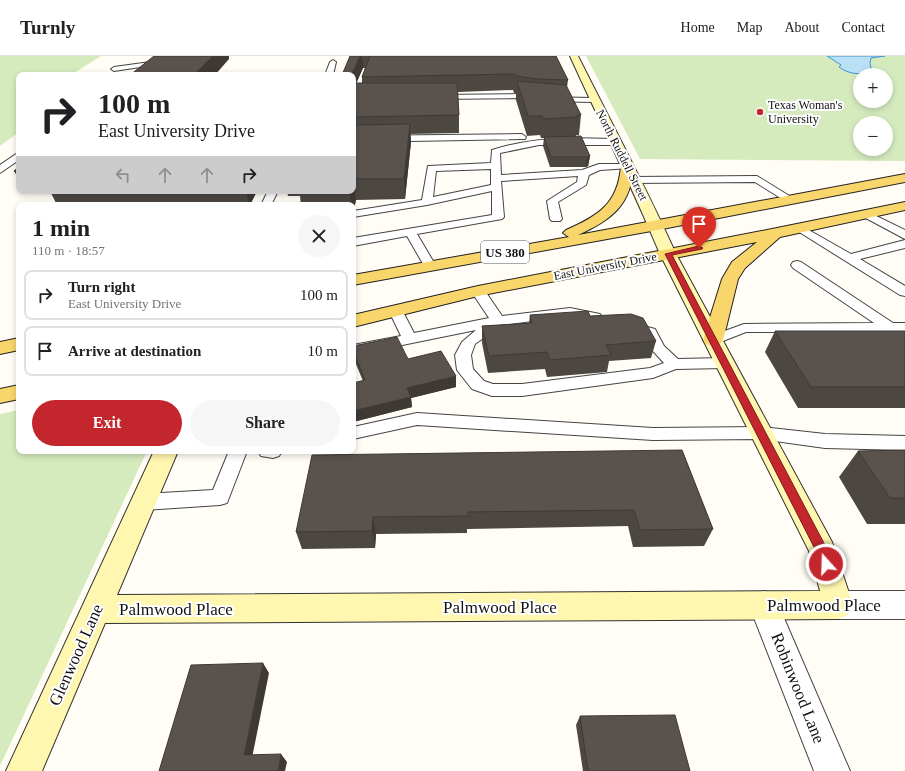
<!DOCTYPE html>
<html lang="en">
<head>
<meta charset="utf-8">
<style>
	:root { --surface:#fff; --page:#f6f6f6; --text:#202124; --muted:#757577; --line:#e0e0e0; --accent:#c4262e }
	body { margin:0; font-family:"Times New Roman",serif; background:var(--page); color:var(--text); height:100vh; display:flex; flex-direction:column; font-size:15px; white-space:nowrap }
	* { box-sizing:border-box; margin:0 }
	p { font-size:13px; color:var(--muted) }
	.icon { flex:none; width:22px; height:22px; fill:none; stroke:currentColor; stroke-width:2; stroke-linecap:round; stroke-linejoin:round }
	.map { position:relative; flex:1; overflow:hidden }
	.panel { position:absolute; left:16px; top:146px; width:340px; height:252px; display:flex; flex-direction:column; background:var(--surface); border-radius:8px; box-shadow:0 2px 6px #0003 }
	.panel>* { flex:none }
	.hud { position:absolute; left:16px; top:16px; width:340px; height:122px; border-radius:8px; box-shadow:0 2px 6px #0003; background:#fff; color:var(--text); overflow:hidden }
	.tools { position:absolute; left:853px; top:12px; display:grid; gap:8px }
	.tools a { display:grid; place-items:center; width:40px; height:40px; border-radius:50%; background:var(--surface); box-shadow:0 2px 6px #0003; font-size:20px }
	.pin { position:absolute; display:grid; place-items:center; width:34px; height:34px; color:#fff; margin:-41px -17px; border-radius:50% 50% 50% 0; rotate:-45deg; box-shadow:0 0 4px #0007 }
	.pin .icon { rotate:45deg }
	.me { position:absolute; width:44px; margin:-22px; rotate:340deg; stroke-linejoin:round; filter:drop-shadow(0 0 3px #0008) }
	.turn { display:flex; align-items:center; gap:14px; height:84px; padding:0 16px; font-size:18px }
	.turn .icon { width:52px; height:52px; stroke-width:2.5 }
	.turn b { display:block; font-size:28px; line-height:34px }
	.lanes { display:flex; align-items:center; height:38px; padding:0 16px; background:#0003; justify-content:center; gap:20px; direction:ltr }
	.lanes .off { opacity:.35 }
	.round { display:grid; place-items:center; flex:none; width:42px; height:42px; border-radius:21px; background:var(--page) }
	.overview { display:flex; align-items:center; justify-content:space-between; height:68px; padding:0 16px }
	h1 { font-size:24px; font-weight:800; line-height:30px }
	.button { display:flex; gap:8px; margin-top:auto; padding:8px 16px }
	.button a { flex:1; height:46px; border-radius:24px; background:var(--accent); color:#fff; font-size:16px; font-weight:800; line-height:46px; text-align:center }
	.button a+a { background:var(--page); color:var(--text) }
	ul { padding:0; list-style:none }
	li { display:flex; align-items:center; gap:12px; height:50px; margin:0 8px 6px; padding:0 8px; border:2px solid var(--line); border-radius:8px }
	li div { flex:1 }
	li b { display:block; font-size:15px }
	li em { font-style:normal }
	header { display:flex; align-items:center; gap:24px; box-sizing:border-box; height:56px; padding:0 20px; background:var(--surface); border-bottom:1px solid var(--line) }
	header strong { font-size:19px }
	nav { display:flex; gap:22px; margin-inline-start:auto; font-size:14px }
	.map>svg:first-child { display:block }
	.green { fill:#d5ebbd; fill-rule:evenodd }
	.water { fill:#b9e0f7; stroke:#3f96cf }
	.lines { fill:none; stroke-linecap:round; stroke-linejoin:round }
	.lane-casing { stroke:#444; stroke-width:2 }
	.street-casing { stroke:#444; stroke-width:2 }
	.secondary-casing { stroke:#333; stroke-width:2 }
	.primary-casing { stroke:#222; stroke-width:2 }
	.lane { fill:#fff; fill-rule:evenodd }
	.street { fill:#fff; fill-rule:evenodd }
	.secondary { fill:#fff6b0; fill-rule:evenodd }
	.primary { fill:#f9d66b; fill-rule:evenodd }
	.wall { fill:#4d4742; fill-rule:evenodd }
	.shaded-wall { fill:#3f3936 }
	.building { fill:#5a524d; stroke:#3f3936 }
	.route { fill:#c4262e; stroke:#7f191e }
	.poi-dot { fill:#c4262e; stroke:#fff; stroke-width:1.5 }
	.labels { text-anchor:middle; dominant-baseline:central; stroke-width:4; stroke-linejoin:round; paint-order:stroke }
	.far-poi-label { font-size:12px; fill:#111; stroke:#fff; text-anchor:start }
	.far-street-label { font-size:12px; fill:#111; stroke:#fff }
	.shield { fill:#fff; stroke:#585858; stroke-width:1 }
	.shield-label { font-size:13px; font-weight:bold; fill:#111 }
	.near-street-label { font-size:17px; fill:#111; stroke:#fff }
</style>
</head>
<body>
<header>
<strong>Turnly</strong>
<nav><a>Home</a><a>Map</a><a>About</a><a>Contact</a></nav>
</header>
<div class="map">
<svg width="905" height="715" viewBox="0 0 905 715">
	<rect width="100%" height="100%" fill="#fffdf5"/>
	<path class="green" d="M0 0H101L71 19H19V76L0 90Z
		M586 0H905V105L640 103ZM860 19H886V45H860ZM860 67H886V93H860Z
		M19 354V395H147L0 710V358Z"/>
	<path class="water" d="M827 0H885L871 2 870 7 872 17C859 18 850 19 839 11L841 9Z"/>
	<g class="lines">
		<g class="lane-casing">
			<path id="lane" d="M165 4 167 5V7L114 15 111 13 114 11Z
				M333 4 336 6 333 19H325L330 6Z
				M522 38 537 41 594 42 598 44 594 46 537 45 522 42 435 43 431 41 435 39Z
				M522 78 526 81 525 83 353 86V80Z
				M569 82 614 83 619 86 614 89H539L500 97 501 119 582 114 599 108H630L632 110 630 112 600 114 589 119 586 129 558 146 562 163 560 165H552L550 163 547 145 577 126 578 120 501 125 504 161 502 163 417 178 436 210 434 213H426L407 180 353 190V182L492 159V135L427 149 353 161V155L422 144 428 110 491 107 492 94C517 86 542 83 569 82ZM491 113V129L433 141 436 115Z
				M19 96V104L0 117V109Z
				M757 120 796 144 795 146H787L755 126 633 127 628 124 633 121Z
				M268 135H278L271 149H261Z
				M866 155 905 174V183L862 160 860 158 862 156Z
				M800 169 851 198 905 184V192L860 203 905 230V240L900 239 796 174 794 172 796 170Z
				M797 205 801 206 893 267H905V275L746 276 718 287H708L706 284 708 281 744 268 874 267 793 212 791 209 793 206Z
				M478 231 483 232 502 260 570 252 600 258 602 261 600 264 595 265 570 260 502 269 475 288 471 299 473 313 484 325 493 328H522L650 312 664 307 653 295 644 279 635 276 633 273 635 270 640 269 655 273 664 290 678 303 725 302 730 303 733 307 730 311 725 312 676 313 653 322 522 340H492L472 333 457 314 455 299 462 286 476 274 353 299V289L401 280 389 255 391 252H401L414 277 489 262 471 235 473 232Z
				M417 357 653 372 761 371 825 378 905 380V394L825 392 761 383 653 384 417 369 353 383V371Z
				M229 395H247L227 447 220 449 144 454 137 452 134 446 137 440 144 438 213 434Z
				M258 395H282L279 400 273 402 261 400Z"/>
		</g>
		<g class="street-casing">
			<path id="street" d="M764 535 774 539 850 715H814L749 549 754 539Z
				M838 535H905V563H838L828 559 823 549 828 539Z"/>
		</g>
		<g class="secondary-casing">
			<path id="secondary" d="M570 0H578C611 66 646 131 676 198L832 486 853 549 848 559 838 563 105 567 42 715H6L154 395H178L117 539 820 535 809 495 660 198C632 131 600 66 570 0Z"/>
		</g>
		<g class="primary-casing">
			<path id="primary" d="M627 106 633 110C632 149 611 164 578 179L905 118V126L657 174 353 229V219L569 181 563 177 566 174C598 160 618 148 621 110Z
				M905 146V154L780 181 745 212 738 223 723 284 720 288 713 290 706 288 703 284 722 223 732 206 757 186 478 240 353 271V259L478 230 777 172Z
				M19 282V294L0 298V286Z
				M19 329V343L0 347V333Z"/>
		</g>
		<use href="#lane" class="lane"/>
		<use href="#street" class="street"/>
		<use href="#secondary" class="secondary"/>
		<use href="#primary" class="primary"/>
	</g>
	<path class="wall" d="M360 0H556L568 24 567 31 581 59 579 79H576V80L590 100 588 110 586 111H550L543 90 544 82H541L540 79 527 80 516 44V37H514L513 34 458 36 459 59V77L410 78 411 86 405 143 356 144 354 153 353 149H301L300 140H288L287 135H353V19ZM363 12H365L362 21V27H356Z
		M19 111V124L14 115Z
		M25 135H257L250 149H108L107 147H56L51 137H26Z
		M530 259 590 260 656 285 651 302 609 305 607 316 547 321 545 313 488 317 482 287V270L529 267Z
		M775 275H905V352H798L765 296Z
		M353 290 408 303 456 331 411 342 412 351 353 366V327L363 325 353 301Z
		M682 394 713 473 704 490 633 491 628 470 467 473V477L376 478 375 492 302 493 296 476Z
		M905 394V468H867L839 421 858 395Z
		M580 660 690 715H583L576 669Z"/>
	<path class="shaded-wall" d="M213 0H229V3L215 19H194Z
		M360 0H362L363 12 353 35V19H351Z
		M410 68 411 86 405 143 404 123Z
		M590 100 588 110 586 111 587 101Z
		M354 123 356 144 354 153 353 154V149H351L349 135H353V128Z
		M246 135H257L250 149H249Z
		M456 320V331L411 342 412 351 353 366V355L407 332Z
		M373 461 376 478 375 492 372 475Z
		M263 607 269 617 251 707 244 699Z
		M281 698 287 706 285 715H278Z"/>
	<path class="building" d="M154 0H213L194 19H130Z
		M350 0H360L351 19H342Z
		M370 0H556L568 24 539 23 515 20 514 18 362 21Z
		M517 25 566 29 581 59H577L578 61 543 63 542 60H528Z
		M353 27H457L459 59 353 61Z
		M410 68 404 123H354L353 128V69Z
		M581 80 590 100 587 101H551L544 81Z
		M19 111V115H14Z
		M588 255 590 260 631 258 643 262 656 285 606 289 611 299 550 304 547 296 489 300 482 270 532 267 530 259Z
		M775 275H905V331H811Z
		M397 281 408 303 441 295 456 320 407 332 411 341 353 355V327L365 324 353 295V290Z
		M682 394 713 473 640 474 634 454 468 456V460L373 461 372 475 296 476 312 399Z
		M905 394V442H890L858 395Z
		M263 607 244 699 281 698 278 715H159L191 609Z
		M675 659 690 715H588L580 660Z"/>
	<path class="route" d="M699 190 703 192 702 193 672 199 826 491 832 508 830 512 826 513 822 512 816 495 665 198Z"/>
	<circle class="poi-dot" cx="760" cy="56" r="4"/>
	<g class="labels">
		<g class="far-poi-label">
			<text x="768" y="49">Texas Woman's<tspan x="768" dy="14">University</tspan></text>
		</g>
		<g class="far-street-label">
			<text transform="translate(622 99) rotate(63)">North Ruddell Street</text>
			<text transform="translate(605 210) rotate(-11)">East University Drive</text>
		</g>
		<rect class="shield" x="481" y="185" width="48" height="22" rx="3"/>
		<g class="shield-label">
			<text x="505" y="196">US 380</text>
		</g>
		<g class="near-street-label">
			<text x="824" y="549">Palmwood Place</text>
			<text x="500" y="551">Palmwood Place</text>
			<text x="176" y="553">Palmwood Place</text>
			<text transform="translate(76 599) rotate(-66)">Glenwood Lane</text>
			<text transform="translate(798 632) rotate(68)">Robinwood Lane</text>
		</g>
	</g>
</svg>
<div class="tools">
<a>+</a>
<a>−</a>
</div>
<div class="pin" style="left:699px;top:192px;background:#d93025"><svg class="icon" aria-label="arrive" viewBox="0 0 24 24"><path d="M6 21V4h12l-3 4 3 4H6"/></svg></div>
<svg class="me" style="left:826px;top:508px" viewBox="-20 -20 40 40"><circle r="17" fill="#c4262e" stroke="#fff" stroke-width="3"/><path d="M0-11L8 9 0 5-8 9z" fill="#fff"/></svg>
<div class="hud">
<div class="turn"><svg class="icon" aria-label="right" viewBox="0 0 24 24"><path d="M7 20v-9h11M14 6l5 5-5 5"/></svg><div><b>100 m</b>East University Drive</div></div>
<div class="lanes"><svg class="icon off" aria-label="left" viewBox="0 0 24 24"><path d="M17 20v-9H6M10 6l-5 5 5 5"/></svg><svg class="icon off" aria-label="ahead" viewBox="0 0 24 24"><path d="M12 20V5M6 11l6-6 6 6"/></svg><svg class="icon off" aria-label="ahead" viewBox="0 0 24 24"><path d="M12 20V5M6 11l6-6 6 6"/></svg><svg class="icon" aria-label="right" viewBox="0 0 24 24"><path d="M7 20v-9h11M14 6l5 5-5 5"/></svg></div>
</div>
<section class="panel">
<div class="overview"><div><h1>1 min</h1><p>110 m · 18:57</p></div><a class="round"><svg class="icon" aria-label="close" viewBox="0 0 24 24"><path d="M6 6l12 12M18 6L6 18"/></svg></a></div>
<ul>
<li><svg class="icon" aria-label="right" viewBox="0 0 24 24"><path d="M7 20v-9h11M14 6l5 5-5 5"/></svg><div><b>Turn right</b><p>East University Drive</p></div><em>100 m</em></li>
<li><svg class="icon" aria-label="arrive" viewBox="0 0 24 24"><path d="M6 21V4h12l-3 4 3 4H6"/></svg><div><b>Arrive at destination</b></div><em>10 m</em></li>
</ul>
<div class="button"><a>Exit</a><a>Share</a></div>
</section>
</div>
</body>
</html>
